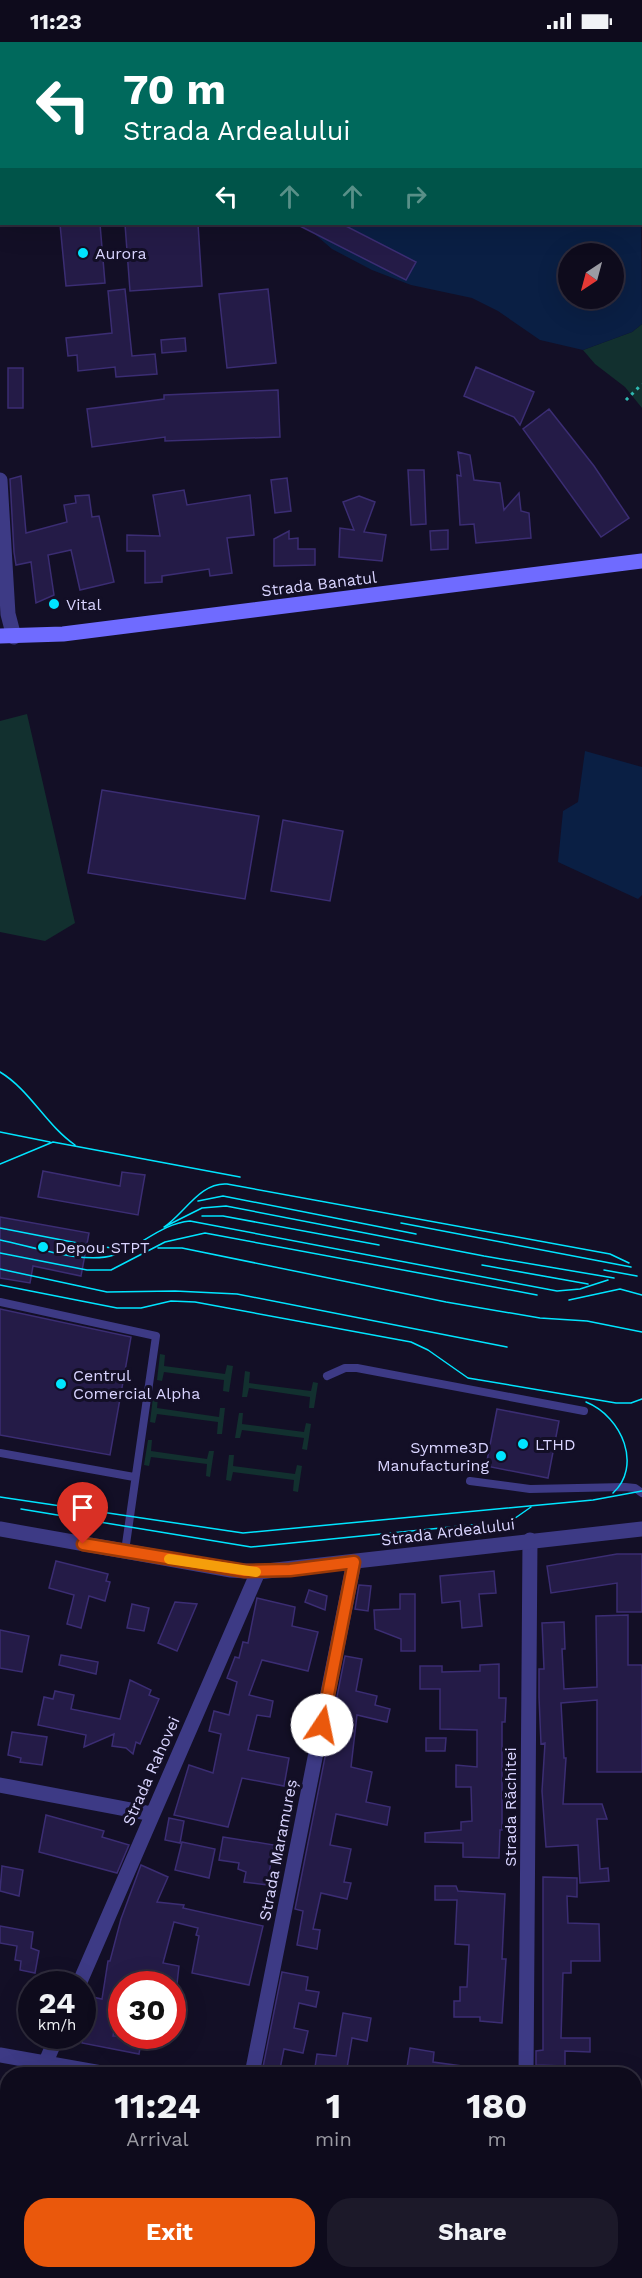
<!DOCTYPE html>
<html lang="en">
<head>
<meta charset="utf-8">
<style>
	:root { --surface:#0e0b1c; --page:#1c1929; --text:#f1f3f6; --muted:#9b9ba3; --line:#2e2b3b; --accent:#ea580c }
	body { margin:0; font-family:"Work Sans",sans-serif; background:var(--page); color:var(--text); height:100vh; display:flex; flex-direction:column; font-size:22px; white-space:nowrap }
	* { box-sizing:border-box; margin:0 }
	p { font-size:20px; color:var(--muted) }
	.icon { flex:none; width:33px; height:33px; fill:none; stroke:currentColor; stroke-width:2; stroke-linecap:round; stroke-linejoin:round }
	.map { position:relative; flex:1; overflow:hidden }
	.side { position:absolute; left:0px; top:2025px; width:642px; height:212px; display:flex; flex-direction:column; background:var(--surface); border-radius:24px 24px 0 0; box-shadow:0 6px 24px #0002,0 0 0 2px var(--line) }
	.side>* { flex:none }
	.top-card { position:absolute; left:0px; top:0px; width:642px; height:183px; box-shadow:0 6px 24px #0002,0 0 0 2px var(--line); background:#00695c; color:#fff; overflow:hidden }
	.needle { width:39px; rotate:216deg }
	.buttons { position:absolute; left:558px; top:201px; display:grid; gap:12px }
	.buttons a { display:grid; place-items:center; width:66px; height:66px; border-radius:50%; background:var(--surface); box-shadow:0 6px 24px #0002,0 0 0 2px var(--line); font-size:30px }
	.speed { position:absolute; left:18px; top:1929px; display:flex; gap:12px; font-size:30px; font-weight:700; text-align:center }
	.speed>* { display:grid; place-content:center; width:78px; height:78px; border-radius:50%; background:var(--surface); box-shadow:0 6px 24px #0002,0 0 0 2px var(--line); line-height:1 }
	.speed small { font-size:15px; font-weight:400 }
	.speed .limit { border:9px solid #d22; background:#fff; color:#111 }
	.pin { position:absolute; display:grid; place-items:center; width:51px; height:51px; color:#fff; margin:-62px -26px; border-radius:50% 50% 50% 0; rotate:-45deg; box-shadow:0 0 6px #0007 }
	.pin .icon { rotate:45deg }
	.me { position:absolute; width:66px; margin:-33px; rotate:11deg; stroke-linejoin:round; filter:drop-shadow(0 0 4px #0008) }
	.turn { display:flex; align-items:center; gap:21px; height:126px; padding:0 24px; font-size:27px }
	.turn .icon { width:78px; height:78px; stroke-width:2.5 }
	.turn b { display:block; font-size:42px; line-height:51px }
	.lanes { display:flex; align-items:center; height:57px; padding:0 24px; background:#0003; justify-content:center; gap:30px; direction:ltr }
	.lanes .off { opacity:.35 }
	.eta { display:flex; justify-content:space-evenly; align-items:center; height:102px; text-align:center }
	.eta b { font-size:36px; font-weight:700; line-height:42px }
	.primary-button { display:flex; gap:12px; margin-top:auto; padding:12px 24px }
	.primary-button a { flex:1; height:69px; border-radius:24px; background:var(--accent); color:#fff; font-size:24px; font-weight:700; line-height:69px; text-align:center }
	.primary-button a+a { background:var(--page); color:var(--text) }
	.status { display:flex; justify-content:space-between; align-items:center; height:42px; padding:0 30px; background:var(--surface); direction:ltr }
	.status svg { height:16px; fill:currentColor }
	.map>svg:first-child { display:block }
	.green { fill:#12302f }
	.water { fill:#0a1f44; fill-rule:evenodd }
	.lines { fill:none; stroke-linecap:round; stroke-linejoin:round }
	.ferry { stroke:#62b6ff; stroke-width:1.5; stroke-dasharray:8 6; stroke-linecap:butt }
	.building { fill:#241b47; stroke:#3b2d73; stroke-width:1.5 }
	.path { stroke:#2fb8b0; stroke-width:3; stroke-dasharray:3 4.5; stroke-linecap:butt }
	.service { stroke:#3d3a85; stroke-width:8 }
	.minor { stroke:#3d3a85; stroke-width:15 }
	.tertiary { stroke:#3d3a85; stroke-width:15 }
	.secondary { stroke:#6f6bff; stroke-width:15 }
	.tram { stroke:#00e5ff; stroke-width:1.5 }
	.route-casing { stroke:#983908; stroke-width:15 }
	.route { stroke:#ea580c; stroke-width:10 }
	.slow { stroke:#f59e0b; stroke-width:10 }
	.poi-dot { fill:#00e5ff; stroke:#130f26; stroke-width:2 }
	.labels { text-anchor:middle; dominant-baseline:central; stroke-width:6; stroke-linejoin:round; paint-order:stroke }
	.poi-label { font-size:16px; fill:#d9d4ff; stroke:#130f26; text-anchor:start }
	.street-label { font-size:16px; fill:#d9d4ff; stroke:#130f26 }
</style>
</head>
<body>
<div class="status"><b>11:23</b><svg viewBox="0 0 49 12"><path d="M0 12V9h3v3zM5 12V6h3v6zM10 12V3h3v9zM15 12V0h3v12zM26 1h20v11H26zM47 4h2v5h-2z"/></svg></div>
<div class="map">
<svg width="642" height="2236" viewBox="0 0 642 2236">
	<rect width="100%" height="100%" fill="#130f26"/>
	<path class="green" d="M642 282V366L625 345 595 322 583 308 632 290Z
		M27 672 75 881 45 899 0 890V679Z
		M160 1312 165 1313 164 1324 225 1332 227 1323 233 1324 229 1350 223 1349 224 1338 164 1330 162 1339 157 1338Z
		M245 1329 250 1330 249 1341 311 1349 313 1340 318 1341 314 1366H309L310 1355 249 1346 247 1355H242Z
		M153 1355 158 1356 157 1366 219 1375 220 1366H225L222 1392H217L218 1380 157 1372 155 1381 150 1380Z
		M239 1371H243L242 1382 304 1390 306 1381 311 1382 307 1408 302 1407 304 1396 242 1388 240 1396H235Z
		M148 1398H152L151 1409 207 1417 209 1409H214L210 1435 206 1434 207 1422 151 1415 149 1424 144 1423Z
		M229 1413H234L233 1424 295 1432 297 1423 302 1424 298 1450 293 1449 294 1438 233 1430 231 1439 226 1438Z"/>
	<path class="water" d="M641 163 642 282 632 290 583 308 540 298 498 269 472 256 411 243 372 228 332 207 303 182H640ZM568 212H614V256H568Z
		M585 709 642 725V853L638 857 558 820 563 769 578 760Z
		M0 2069 7 2071V2136L0 2135Z
		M635 2185 642 2187V2236H565L505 2229H634Z"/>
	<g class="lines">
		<path class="ferry" d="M0 2101 8 2103
			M634 2217 642 2218"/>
	</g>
	<path class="building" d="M60 182H100L105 241 66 244Z
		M125 182H198L202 244 130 249Z
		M296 182H342L416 220 406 238Z
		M125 247 132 314 155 312 157 332 116 335 115 325 78 329 77 313 68 314 66 296 112 291 108 249Z
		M268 247 276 321 227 326 219 252Z
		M185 296 186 309 162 311 161 298Z
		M476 325 534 350 520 383 514 375 464 354Z
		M8 326H23V366H8Z
		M278 348 280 395 165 399V395L92 405 87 367 164 357V353Z
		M549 367 594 424 629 476 601 495 523 387Z
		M458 410 470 413 474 438 500 441 504 468 519 451 521 469 529 471 531 496 476 501 474 482 460 483 457 433 461 434Z
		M408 428H424L426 482 411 483Z
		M21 434 26 491 67 480 64 463 76 461 75 454 89 453 92 475 99 474 114 540 80 548 71 508 48 513 54 553 36 561 31 520 16 523 14 510 10 437Z
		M287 436 291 469 275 471 271 438Z
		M184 448 187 463 250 453 254 493 227 496 232 531 210 534 209 527 162 534V540L145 541V509H127V493L160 494 153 453Z
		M359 454 375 460 364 490 386 493 382 519 339 515 340 486 354 488 343 460Z
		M448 488V507L431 508 430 489Z
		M289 489V497L298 496V507H315V523L274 524V497Z
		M102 748 259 774 245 857 88 831Z
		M283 778 343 789 330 859 271 849Z
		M43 1129 120 1144 122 1130 145 1133 138 1173 38 1155Z
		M0 1175 89 1191 81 1234 33 1224 30 1241 0 1236Z
		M0 1267 131 1295 110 1413 0 1393Z
		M497 1367 559 1379 548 1436 486 1424Z
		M617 1512H642V1570H617V1541L551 1551 547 1524Z
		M56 1519 108 1532 106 1539 110 1540 105 1559 89 1554 81 1586 67 1582 74 1553 49 1546Z
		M494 1529 496 1551 479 1552 482 1584 462 1586 460 1559 442 1561 440 1534Z
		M359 1543 371 1544 368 1569 355 1567Z
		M309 1548 327 1554 325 1568 305 1560Z
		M400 1552H415V1609H401V1597L375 1587 374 1568 400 1567Z
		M257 1556 295 1565 292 1584 318 1590 308 1629 262 1618 249 1653 273 1659 270 1675 257 1673 248 1708 289 1716 284 1744 242 1736 228 1785 174 1773 189 1723 213 1731 221 1692 209 1689 214 1669 229 1673 237 1640 227 1636 235 1615 239 1616 243 1600 248 1601Z
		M175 1560 197 1562 177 1609 158 1601Z
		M132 1562 149 1566 144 1589 127 1586Z
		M628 1573V1623H642V1730H597V1658L561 1661 564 1716H566L563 1762H602L607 1777H597L600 1827 608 1826 609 1839 580 1841 578 1803 546 1805 542 1749 545 1701 541 1702 539 1655V1627H544L542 1581 564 1580 565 1607H562L564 1647 597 1645 596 1574Z
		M0 1588 29 1594 22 1630 0 1626Z
		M61 1613 98 1620 96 1632 59 1623Z
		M345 1614 362 1617 356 1649 377 1654 375 1663 390 1667 387 1680 357 1673 351 1725 372 1730 366 1760 390 1765 387 1783 336 1772 330 1803 351 1807 344 1840 351 1841 347 1857 321 1851 313 1887 320 1888 317 1907 297 1903 303 1869 295 1867Z
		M499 1622V1656H506L505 1680H502V1788H500L499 1816 463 1815V1801L425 1800V1791L461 1788V1780L472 1779 471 1745H456V1723L477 1725V1688L440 1687V1647H420V1624H442V1630L480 1629V1623Z
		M130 1638 151 1648 149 1653 159 1657 140 1702 136 1700 133 1712 126 1706 112 1704 114 1692 84 1705 86 1693 38 1683 44 1655 53 1657 55 1649 74 1653 71 1667 120 1677Z
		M12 1690 47 1695 42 1723 20 1720 21 1716 8 1713Z
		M426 1696H446L445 1709H426Z
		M46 1773 104 1789 102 1795 129 1803 117 1831 39 1810Z
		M169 1776 184 1779 180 1801 165 1798Z
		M223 1795 274 1803 267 1843 244 1840 246 1830 238 1827 239 1821 219 1818Z
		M182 1800 215 1807 209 1836 175 1828Z
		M141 1823 168 1835 157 1860 184 1863 183 1866 263 1884 249 1943 192 1931 199 1894 196 1893 198 1886 174 1880 163 1921 179 1924 177 1942 124 1940 122 1942 113 1994H142L139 2012 82 2001 83 1994 86 1992 82 1990V1977L87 1978 92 1955 102 1957 108 1919H110L121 1877Z
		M2 1824 23 1828 19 1854 0 1849Z
		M543 1835 577 1836V1855L567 1854 568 1881 599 1882 600 1919H571V1931H563L561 1996H590V2010L565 2009V2024L536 2023V2009L543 2008Z
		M435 1844H456L458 1849 505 1852 502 1917H506L502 1981 480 1979V1975H454V1959H460V1945H467L469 1903 455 1902 457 1858H435Z
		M0 1884 33 1890 31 1906 39 1909 35 1931 20 1928 21 1919 15 1918 17 1904 0 1901Z
		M282 1930 308 1935 306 1948 319 1950 316 1965 299 1961 294 1986 308 1989 303 2011 284 2007 279 2032H273L262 2030Z
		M343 1971 371 1976 367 1999 352 1996 346 2032H314L317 2012 336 2014Z
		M410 2006 434 2010 433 2020 469 2025 468 2032H406Z"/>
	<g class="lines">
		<path class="path" d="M640 138H642
			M626 358 642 342
			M0 2041 8 2042
			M634 2149 642 2151"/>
		<path class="service" d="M0 1260 156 1294 125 1509
			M327 1334 345 1326H357L584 1369
			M0 1411 134 1435
			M470 1439 530 1447 625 1445 635 1446 642 1451"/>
		<path class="minor" d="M0 438 8 572 14 595
			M0 1743 152 1772
			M79 1942 258 1530
			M0 2013 107 2032
			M45 2022 57 1994
			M252 2032 354 1520
			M526 2032 530 1498
			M634 2121 642 2122"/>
		<path class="tertiary" d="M0 1487 231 1528 258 1530 642 1487"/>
		<path class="secondary" d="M0 594 63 592 642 519"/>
		<path class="tram" d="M0 1030C30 1048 46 1083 75 1103
			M0 1090 50 1100
			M0 1122 53 1100 240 1135
			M198 1159 223 1154 416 1192
			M202 1174H223L379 1203
			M401 1181 631 1225
			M0 1186 93 1204 124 1207
			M0 1198C31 1204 84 1223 114 1213 142 1204 160 1182 190 1179L557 1249 580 1247 608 1238
			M158 1206H182L446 1260 540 1276 587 1279 642 1290
			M0 1211 87 1228H111L165 1200 205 1191 537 1253
			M482 1223 588 1242
			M0 1227 107 1250 175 1249 237 1252 507 1305
			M604 1228 637 1234
			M614 1236 484 1214 226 1164 202 1166 164 1185C185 1171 200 1140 227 1142L610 1212 629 1221
			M0 1243 117 1266H141L171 1259 195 1260 411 1300 428 1308 468 1336 616 1361H631L642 1357
			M569 1258 620 1247 642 1253
			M586 1360C623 1375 642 1425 613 1451
			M0 1455 243 1491 593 1458 642 1449
			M21 1467 251 1505 511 1479 531 1465"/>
	</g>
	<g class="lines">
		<g class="route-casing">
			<path id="route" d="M83 1502 245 1529 290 1528 354 1520 322 1683"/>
		</g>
		<use href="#route" class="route"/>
		<path class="slow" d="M169 1517 256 1530"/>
	</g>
	<g class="poi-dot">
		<circle cx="83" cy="211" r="6"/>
		<circle cx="54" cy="562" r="6"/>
		<circle cx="43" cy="1205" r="6"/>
		<circle cx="61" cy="1342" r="6"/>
		<circle cx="523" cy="1402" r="6"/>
		<circle cx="501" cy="1414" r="6"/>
	</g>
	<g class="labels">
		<g class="poi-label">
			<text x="95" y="211">Aurora</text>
			<text x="66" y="562">Vital</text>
			<text x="55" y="1205">Depou STPT</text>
			<text x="73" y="1333">Centrul<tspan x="73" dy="18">Comercial Alpha</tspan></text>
			<text x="535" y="1402">LTHD</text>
			<text x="489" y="1405" text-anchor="end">Symme3D<tspan x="489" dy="18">Manufacturing</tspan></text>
		</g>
		<g class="street-label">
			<text transform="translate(319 542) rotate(-7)">Strada Banatul</text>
			<text transform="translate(448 1490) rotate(-7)">Strada Ardealului</text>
			<text transform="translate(151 1729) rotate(-66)">Strada Rahovei</text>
			<text transform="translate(510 1765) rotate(-90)">Strada Răchitei</text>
			<text transform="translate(278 1808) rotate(-79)">Strada Maramureș</text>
		</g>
	</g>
</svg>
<div class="buttons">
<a><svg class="needle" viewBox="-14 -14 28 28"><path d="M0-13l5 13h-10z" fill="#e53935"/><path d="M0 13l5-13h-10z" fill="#9b9ba3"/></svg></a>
</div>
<div class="speed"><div>24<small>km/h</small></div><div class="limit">30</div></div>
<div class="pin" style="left:83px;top:1502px;background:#d93025"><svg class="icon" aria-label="arrive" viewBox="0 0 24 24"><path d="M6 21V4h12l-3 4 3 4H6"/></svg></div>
<svg class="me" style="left:322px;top:1683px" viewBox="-20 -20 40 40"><circle r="19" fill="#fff"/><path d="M0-13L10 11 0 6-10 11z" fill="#ea580c"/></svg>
<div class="top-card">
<div class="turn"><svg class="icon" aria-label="left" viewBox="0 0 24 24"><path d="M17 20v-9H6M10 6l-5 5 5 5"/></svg><div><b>70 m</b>Strada Ardealului</div></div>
<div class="lanes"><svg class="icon" aria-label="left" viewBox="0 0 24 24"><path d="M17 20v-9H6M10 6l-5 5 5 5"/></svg><svg class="icon off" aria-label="ahead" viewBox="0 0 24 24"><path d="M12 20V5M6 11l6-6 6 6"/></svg><svg class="icon off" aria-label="ahead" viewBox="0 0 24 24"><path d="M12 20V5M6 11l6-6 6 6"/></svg><svg class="icon off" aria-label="right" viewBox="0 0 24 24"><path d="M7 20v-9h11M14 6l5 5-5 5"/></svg></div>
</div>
<section class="side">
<div class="eta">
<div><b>11:24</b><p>Arrival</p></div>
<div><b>1</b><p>min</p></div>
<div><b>180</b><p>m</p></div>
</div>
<div class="primary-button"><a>Exit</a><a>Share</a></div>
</section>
</div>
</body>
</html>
